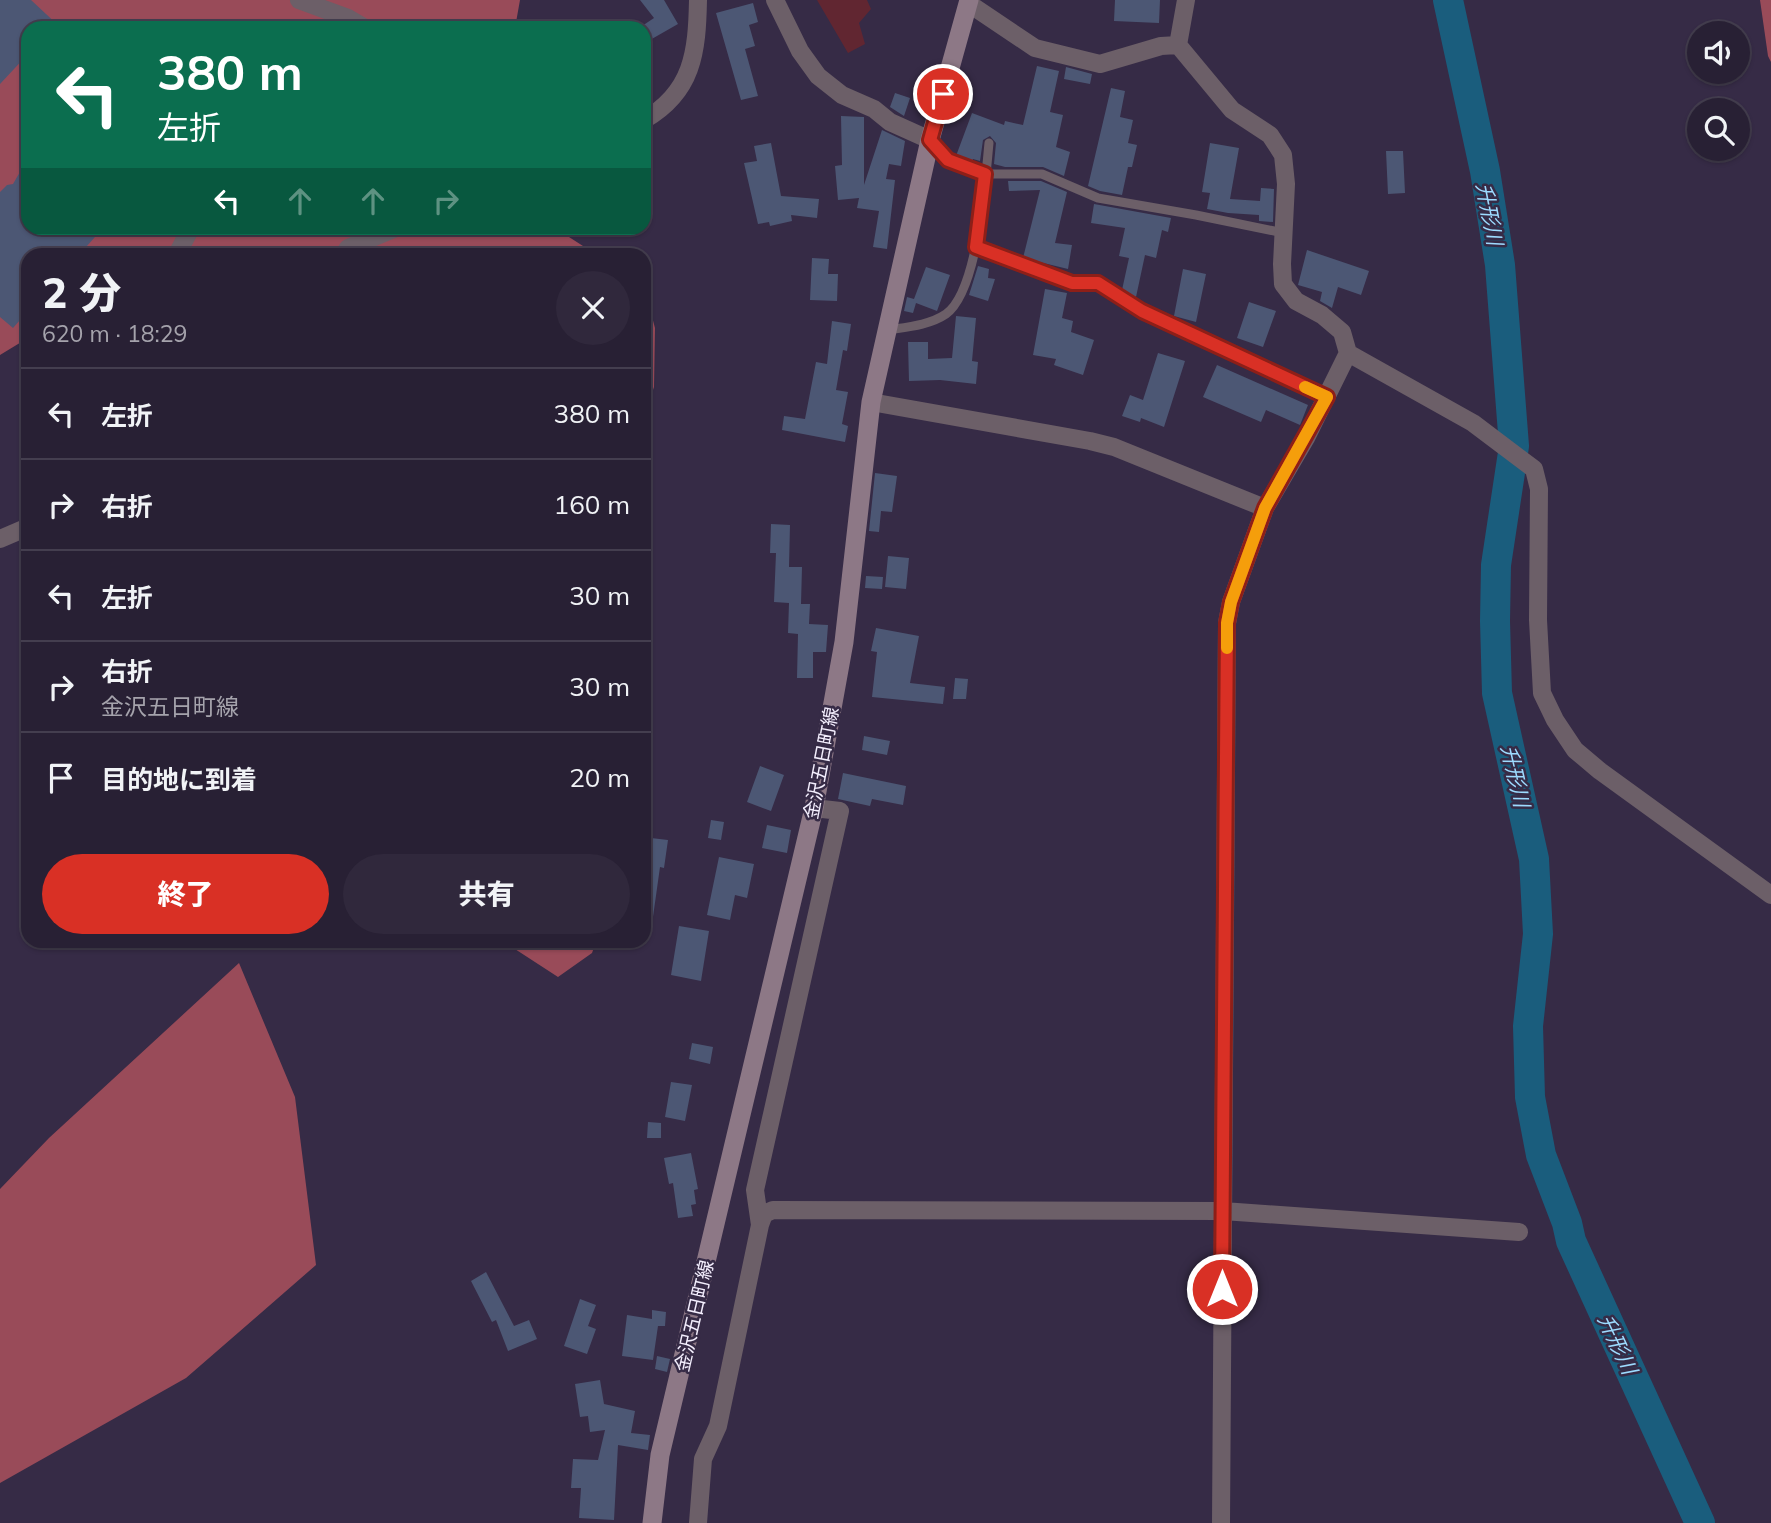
<!DOCTYPE html>
<html lang="ja">
<head>
<meta charset="utf-8">
<style>
	:root { --surface:#282034; --page:#30283c; --text:#f1f3f6; --muted:#a5a3ac; --line:#443e4f; --accent:#d93025 }
	body { margin:0; font-family:Mulish,"Noto Sans JP",sans-serif; background:var(--page); color:var(--text); height:100vh; display:flex; flex-direction:column; font-size:26px; white-space:nowrap }
	* { box-sizing:border-box; margin:0 }
	p { font-size:23px; color:var(--muted) }
	.icon { flex:none; width:38px; height:38px; fill:none; stroke:currentColor; stroke-width:2; stroke-linecap:round; stroke-linejoin:round }
	.map { position:relative; flex:1; overflow:hidden }
	.panel { position:absolute; left:21px; top:248px; width:630px; height:700px; display:flex; flex-direction:column; background:var(--surface); border-radius:21px; box-shadow:0 2px 5px #0004,0 0 0 2px var(--line) }
	.panel>* { flex:none }
	.top-card { position:absolute; left:21px; top:21px; width:630px; height:214px; border-radius:21px; box-shadow:0 2px 5px #0004,0 0 0 2px var(--line); background:#0b6e4f; color:#fff; overflow:hidden }
	.buttons { position:absolute; left:1687px; top:21px; display:grid; gap:14px }
	.buttons a { display:grid; place-items:center; width:63px; height:63px; border-radius:50%; background:var(--surface); box-shadow:0 2px 5px #0004,0 0 0 2px var(--line); font-size:35px }
	.pin { position:absolute; display:grid; place-items:center; width:60px; height:60px; color:#fff; margin:-30px; border:4px solid #fff; border-radius:50%; box-shadow:0 2px 7px #0007 }
	.me { position:absolute; width:77px; margin:-38px; rotate:0deg; stroke-linejoin:round; filter:drop-shadow(0 0 5px #0008) }
	.turn { display:flex; align-items:center; gap:24px; height:147px; padding:0 21px; font-size:32px }
	.turn .icon { width:91px; height:91px; stroke-width:2.5 }
	.turn b { display:block; font-size:49px; line-height:60px }
	.lanes { display:flex; align-items:center; height:66px; padding:0 21px; background:#0003; justify-content:center; gap:35px; direction:ltr }
	.lanes .off { opacity:.35 }
	.round { display:grid; place-items:center; flex:none; width:74px; height:74px; border-radius:37px; background:var(--page) }
	.head { display:flex; align-items:center; justify-content:space-between; height:119px; padding:0 21px }
	h1 { font-size:42px; font-weight:800; line-height:52px }
	.cta { display:flex; gap:14px; margin-top:auto; padding:14px 21px }
	.cta a { flex:1; height:80px; border-radius:42px; background:var(--accent); color:#fff; font-size:28px; font-weight:800; line-height:80px; text-align:center }
	.cta a+a { background:var(--page); color:var(--text) }
	ul { padding:0; list-style:none }
	li { display:flex; align-items:center; gap:21px; height:91px; padding:0 21px; border-top:2px solid var(--line) }
	li div { flex:1 }
	li b { display:block; font-size:26px }
	li em { font-style:normal }
	.map>svg:first-child { display:block }
	.green { fill:#612631 }
	.forest { fill:#994b59 }
	.lines { fill:none; stroke-linecap:round; stroke-linejoin:round }
	.river { stroke:#1a5d7d; stroke-width:30 }
	.building { fill:#4c5774 }
	.service { stroke:#6c5f68; stroke-width:9 }
	.minor { stroke:#6c5f68; stroke-width:18 }
	.secondary { stroke:#8d7886; stroke-width:19 }
	.route-casing { stroke:#8d1f18; stroke-width:18 }
	.route { stroke:#d93025; stroke-width:12 }
	.slow { stroke:#f59e0b; stroke-width:12 }
	.labels { text-anchor:middle; dominant-baseline:central; stroke-width:5; stroke-linejoin:round; paint-order:stroke }
	.street-label { font-size:19px; fill:#f3eefd; stroke:#362b46 }
	.water-label { font-size:21px; font-style:italic; fill:#9ddbff; stroke:#362b46 }
</style>
</head>
<body>
<div class="map">
<svg width="1771" height="1523" viewBox="0 0 1771 1523">
	<rect width="100%" height="100%" fill="#362b46"/>
	<path class="green" d="M817 0H867L871 9 859 23 865 44 848 53Z"/>
	<path class="forest" d="M0 0H520L515 28H28V228H555L597 255 28 256V341H23L0 355Z
		M1760 0H1771V62L1768 56Z
		M644 287 655 328 654 387 644 415Z
		M504 942H596L592 953 558 977Z
		M239 963 295 1097 316 1265 186 1378 0 1483V1189L49 1138Z"/>
	<g class="lines">
		<path class="river" d="M1448 0 1485 171 1500 265 1514 446 1496 565 1495 621 1497 693 1534 859 1538 934 1528 1026 1530 1097 1541 1155 1567 1223 1571 1241 1700 1523"/>
	</g>
	<path class="building" d="M0 0H31L61 28H28V54L0 84Z
		M640 0H664L678 24 650 40 642 26 654 18Z
		M1115 0H1160L1159 23 1114 21Z
		M753 3 758 22 749 25 755 46 745 49 758 96 741 100 716 13Z
		M1037 66 1059 71 1050 112 1063 115 1056 147 1070 152 1064 176 1043 167H1005L994 164 996 143 990 136 983 140 980 161 973 159 972 162 956 156 972 113 1004 125 1005 121 1023 125Z
		M1066 67 1092 74 1090 84 1064 79Z
		M1111 88 1125 91 1120 117 1133 120 1128 143 1137 145 1132 167H1128L1122 195 1100 191 1088 186Z
		M895 93 910 98 904 116 890 107Z
		M841 116 864 117V185L882 130 905 141 901 166 889 164 886 179 895 180 887 249 873 247 879 211 857 208 859 198 838 200 835 166 842 165Z
		M771 143 781 196 819 199 817 218 791 215 792 221 770 226 769 222 758 224 744 163 757 161 754 146Z
		M1210 143 1239 148 1230 199 1260 201 1261 188 1274 189 1273 222 1259 221V215L1228 213 1207 209 1210 193 1202 192Z
		M1386 151H1403L1405 193 1388 194Z
		M28 158V228H103L78 256H28V311L13 328 0 317V192L7 185 13 184Z
		M1008 181H1041L1067 192 1055 243 1072 245 1068 269 1023 258 1040 190 1009 191Z
		M1094 204 1171 218 1168 232 1162 230 1156 258 1145 255 1136 297 1122 290 1129 258 1119 256 1125 228 1091 223Z
		M1307 250 1369 271 1361 295 1338 287 1332 308 1320 301 1322 292 1298 285Z
		M812 258 829 259 828 274H838L837 301 810 300Z
		M978 266 989 269 988 278 995 279 988 301 969 295Z
		M926 267 950 275 937 311 916 303 913 313 904 311 907 297 914 299Z
		M1183 269 1206 274 1196 322 1174 316Z
		M1045 289 1067 293 1062 318 1073 321 1071 332 1094 340 1083 375 1054 365 1056 359 1033 355Z
		M1249 302 1276 311 1263 347 1237 338Z
		M956 316 976 318 972 361 978 362 976 384 940 380 909 381 908 342H928V359L952 358Z
		M832 321 851 324 847 351 843 350 836 390 848 392 842 424 848 426 845 442 782 430 784 416 805 419 816 362 827 364Z
		M1158 353 1185 361 1164 427 1141 418 1140 422 1122 416 1130 395 1143 400Z
		M1217 365 1308 405 1300 425 1266 410 1261 422 1203 397Z
		M875 473 897 476 892 512 881 511 879 532 869 531Z
		M771 524 790 525 789 567H802L801 604H810L809 624 828 625 826 652H813V678H797L798 634 788 633 789 603 774 602 776 553H770Z
		M888 556 909 558 906 589 885 587Z
		M866 576 883 577 882 589 865 588Z
		M876 628 919 636 910 683 945 687 943 704 872 697 877 652 871 651Z
		M955 678 968 679 966 699H953Z
		M864 736 890 741 887 755 862 750Z
		M760 766 784 775 771 811 747 802Z
		M843 773 906 786 903 805 872 799 870 806 838 799Z
		M711 820 724 822 721 840 708 838Z
		M767 825 791 830 787 853 762 848Z
		M651 838 668 840 664 868 660 867 652 924 644 923V888Z
		M719 857 754 864 747 898 735 895 730 920 707 915Z
		M679 926 709 931 701 981 671 975Z
		M692 1043 713 1047 710 1064 689 1059Z
		M671 1082 692 1085 685 1121 665 1117Z
		M648 1122 661 1123V1138H647Z
		M691 1153 698 1189 694 1190 696 1204 691 1205 693 1216 678 1218 673 1183 669 1184 664 1158Z
		M486 1272 514 1326 529 1320 537 1339 508 1351 496 1320 492 1322 471 1281Z
		M580 1299 596 1305 588 1326 596 1329 587 1354 564 1346Z
		M652 1310 666 1312 665 1326H658L653 1360 622 1356 627 1315 652 1319Z
		M657 1356 670 1359 667 1372 655 1369Z
		M600 1380 604 1404 635 1411 631 1433 650 1435 648 1450 618 1445 614 1520 579 1518 581 1488H571L573 1459 598 1460 605 1430 590 1432 588 1416 580 1417 575 1384Z"/>
	<g class="lines">
		<path class="service" d="M932 141 948 160 985 174H1042L1098 198 1196 215 1284 233
			M976 248 1072 283H1098L1142 311 1171 326 1203 338 1327 397
			M888 330C907 327 930 325 946 314 978 291 985 183 989 143"/>
		<path class="minor" d="M299 0 348 18 365 28
			M775 0 800 51 818 76 842 95 874 109 890 122 930 140
			M1186 0 1178 45 1232 110 1270 135 1283 155 1286 184 1282 264 1283 284 1296 301 1322 315 1342 332 1348 353 1306 438 1265 508 1231 602 1227 623 1221 1523
			M968 3 1035 48 1100 64 1161 46 1178 45
			M644 120C693 92 697 52 698 0
			M176 256 191 228
			M343 256 348 248 396 228
			M1348 353 1473 423 1534 469 1539 489 1538 620 1542 693 1555 720 1575 750 1600 771 1771 895
			M871 402 1090 441 1114 447 1265 508
			M0 539 28 527
			M760 1225 755 1190 840 811 814 808
			M698 1523 703 1459 718 1426 760 1225 764 1214 773 1210 1223 1211 1519 1232"/>
		<path class="secondary" d="M652 1523 660 1455 814 808 844 642 871 402 930 140 969 0"/>
	</g>
	<g class="lines">
		<g class="route-casing">
			<path id="route" d="M943 94 930 140 948 160 985 174 976 247 1072 283H1098L1142 311 1327 397 1265 508 1231 602 1227 623 1222 1289"/>
		</g>
		<use href="#route" class="route"/>
		<path class="slow" d="M1227 648V623L1231 602 1265 508 1327 397 1305 387"/>
	</g>
	<g class="labels">
		<g class="street-label">
			<text transform="translate(821 763) rotate(-79)">金沢五日町線</text>
			<text transform="translate(694 1316) rotate(-77)">金沢五日町線</text>
		</g>
		<g class="water-label">
			<text transform="translate(1490 214) rotate(79)">升形川</text>
			<text transform="translate(1516 776) rotate(77)">升形川</text>
			<text transform="translate(1618 1344) rotate(65)">升形川</text>
		</g>
	</g>
</svg>
<div class="buttons">
<a><svg class="icon" aria-label="sound" viewBox="0 0 24 24"><path d="M4 9h4l5-4v14l-5-4H4zM17 9q2 3 0 6"/></svg></a>
<a><svg class="icon" aria-label="search" viewBox="0 0 24 24"><circle cx="10" cy="10" r="6"/><path d="M15 15l6 6"/></svg></a>
</div>
<div class="pin" style="left:943px;top:94px;background:#d93025"><svg class="icon" aria-label="arrive" viewBox="0 0 24 24"><path d="M6 21V4h12l-3 4 3 4H6"/></svg></div>
<svg class="me" style="left:1222px;top:1289px" viewBox="-20 -20 40 40"><circle r="17" fill="#d93025" stroke="#fff" stroke-width="3"/><path d="M0-11L8 9 0 5-8 9z" fill="#fff"/></svg>
<div class="top-card">
<div class="turn"><svg class="icon" aria-label="left" viewBox="0 0 24 24"><path d="M17 20v-9H6M10 6l-5 5 5 5"/></svg><div><b>380 m</b>左折</div></div>
<div class="lanes"><svg class="icon" aria-label="left" viewBox="0 0 24 24"><path d="M17 20v-9H6M10 6l-5 5 5 5"/></svg><svg class="icon off" aria-label="ahead" viewBox="0 0 24 24"><path d="M12 20V5M6 11l6-6 6 6"/></svg><svg class="icon off" aria-label="ahead" viewBox="0 0 24 24"><path d="M12 20V5M6 11l6-6 6 6"/></svg><svg class="icon off" aria-label="right" viewBox="0 0 24 24"><path d="M7 20v-9h11M14 6l5 5-5 5"/></svg></div>
</div>
<section class="panel">
<div class="head"><div><h1>2 分</h1><p>620 m · 18:29</p></div><a class="round"><svg class="icon" aria-label="close" viewBox="0 0 24 24"><path d="M6 6l12 12M18 6L6 18"/></svg></a></div>
<ul>
<li><svg class="icon" aria-label="left" viewBox="0 0 24 24"><path d="M17 20v-9H6M10 6l-5 5 5 5"/></svg><div><b>左折</b></div><em>380 m</em></li>
<li><svg class="icon" aria-label="right" viewBox="0 0 24 24"><path d="M7 20v-9h11M14 6l5 5-5 5"/></svg><div><b>右折</b></div><em>160 m</em></li>
<li><svg class="icon" aria-label="left" viewBox="0 0 24 24"><path d="M17 20v-9H6M10 6l-5 5 5 5"/></svg><div><b>左折</b></div><em>30 m</em></li>
<li><svg class="icon" aria-label="right" viewBox="0 0 24 24"><path d="M7 20v-9h11M14 6l5 5-5 5"/></svg><div><b>右折</b><p>金沢五日町線</p></div><em>30 m</em></li>
<li><svg class="icon" aria-label="arrive" viewBox="0 0 24 24"><path d="M6 21V4h12l-3 4 3 4H6"/></svg><div><b>目的地に到着</b></div><em>20 m</em></li>
</ul>
<div class="cta"><a>終了</a><a>共有</a></div>
</section>
</div>
</body>
</html>
